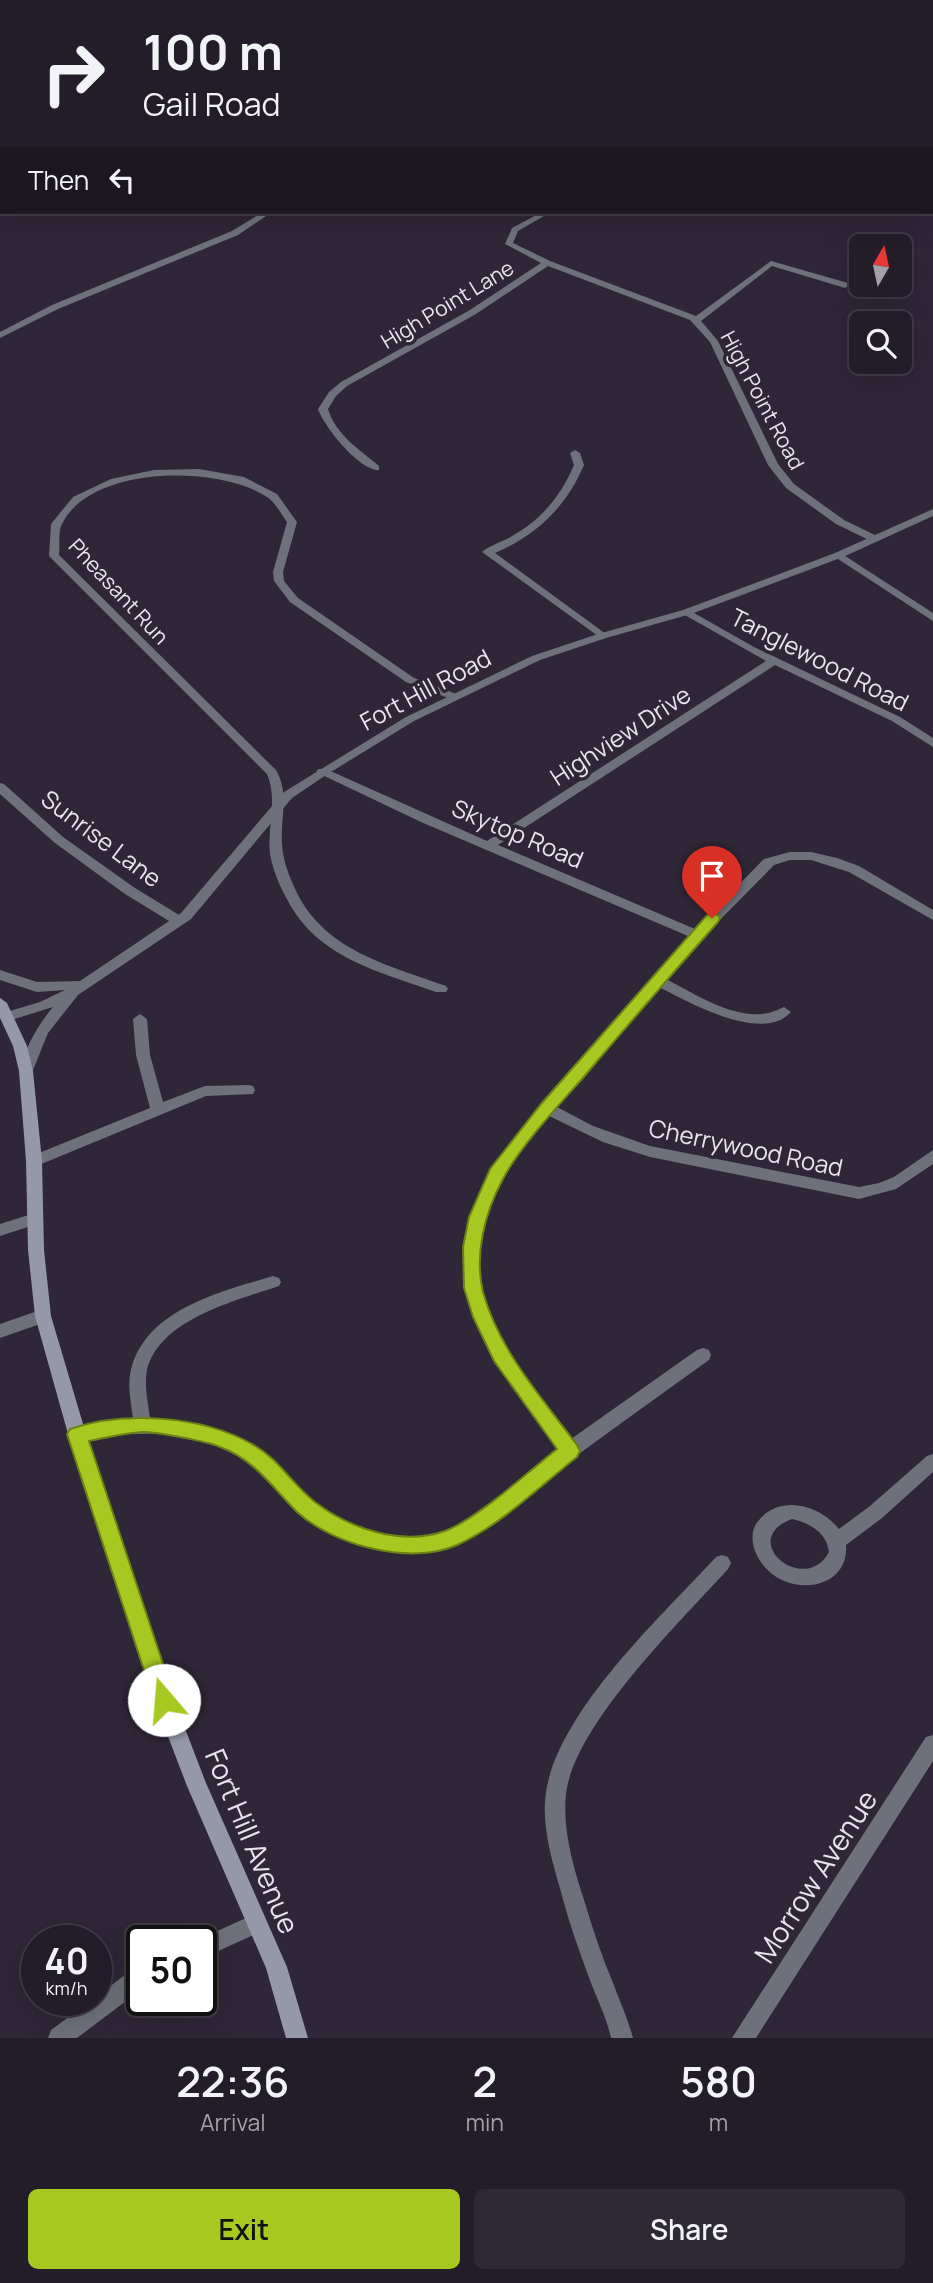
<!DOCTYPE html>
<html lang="en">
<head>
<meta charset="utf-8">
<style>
	:root { --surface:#231c29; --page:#2f2935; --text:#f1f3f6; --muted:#a3a1a8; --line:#403a46; --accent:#a6c821 }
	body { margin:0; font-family:Manrope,sans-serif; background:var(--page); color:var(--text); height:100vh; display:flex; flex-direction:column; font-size:26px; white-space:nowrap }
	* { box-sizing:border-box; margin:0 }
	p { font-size:23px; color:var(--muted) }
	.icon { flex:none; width:38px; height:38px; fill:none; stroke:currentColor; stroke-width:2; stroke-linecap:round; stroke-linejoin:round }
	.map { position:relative; height:2038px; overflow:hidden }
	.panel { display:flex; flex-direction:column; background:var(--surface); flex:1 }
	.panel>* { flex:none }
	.guide { position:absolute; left:0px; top:0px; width:934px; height:214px; box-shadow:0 7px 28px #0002,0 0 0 2px var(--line); background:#231c29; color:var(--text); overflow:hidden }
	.needle { width:46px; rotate:9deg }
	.buttons { position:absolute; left:849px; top:234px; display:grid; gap:14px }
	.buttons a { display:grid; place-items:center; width:63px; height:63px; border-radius:10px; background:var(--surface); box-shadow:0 7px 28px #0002,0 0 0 2px var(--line); font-size:35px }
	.speed { position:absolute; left:21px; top:1925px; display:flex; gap:14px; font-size:35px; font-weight:700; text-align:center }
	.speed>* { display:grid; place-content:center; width:91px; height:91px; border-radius:50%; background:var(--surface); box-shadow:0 7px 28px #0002,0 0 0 2px var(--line); line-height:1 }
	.speed small { font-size:18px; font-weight:400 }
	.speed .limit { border:4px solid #111; border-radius:10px; background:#fff; color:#111 }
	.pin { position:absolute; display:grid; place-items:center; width:60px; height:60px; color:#fff; margin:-72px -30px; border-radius:50% 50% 50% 0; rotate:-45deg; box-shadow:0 0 7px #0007 }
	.pin .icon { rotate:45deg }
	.me { position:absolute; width:77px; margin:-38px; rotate:342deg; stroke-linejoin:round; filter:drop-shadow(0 0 5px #0008) }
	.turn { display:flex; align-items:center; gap:24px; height:147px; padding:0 28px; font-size:32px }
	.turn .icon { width:91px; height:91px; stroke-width:2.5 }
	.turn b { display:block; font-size:49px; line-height:60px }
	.then { display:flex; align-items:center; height:66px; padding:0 28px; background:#0003; gap:14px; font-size:26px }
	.eta { display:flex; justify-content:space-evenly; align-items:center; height:119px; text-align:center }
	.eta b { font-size:42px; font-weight:600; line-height:49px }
	.button { display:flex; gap:14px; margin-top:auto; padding:14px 28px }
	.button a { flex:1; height:80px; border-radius:10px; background:var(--accent); color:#111; font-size:28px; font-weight:600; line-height:80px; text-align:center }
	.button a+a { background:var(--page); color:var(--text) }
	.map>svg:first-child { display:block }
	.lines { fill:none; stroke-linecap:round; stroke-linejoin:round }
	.minor { fill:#6e717a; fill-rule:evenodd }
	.tertiary { fill:#6e717a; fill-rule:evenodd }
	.secondary { fill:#9498a7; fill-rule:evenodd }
	.motorway { fill:#ccd2ea; fill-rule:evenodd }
	.route { fill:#a6c821; stroke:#6c8215; stroke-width:2 }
	.labels { text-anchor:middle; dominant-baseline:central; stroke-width:7; stroke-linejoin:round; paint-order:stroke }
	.far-street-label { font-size:21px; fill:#e9e3ee; stroke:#2f2637 }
	.street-label { font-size:24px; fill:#e9e3ee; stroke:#2f2637 }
	.near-street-label { font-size:28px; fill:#e9e3ee; stroke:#2f2637 }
</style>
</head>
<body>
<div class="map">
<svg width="933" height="2038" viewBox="0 0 933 2038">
	<rect width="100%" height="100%" fill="#2f2637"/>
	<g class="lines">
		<path class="minor" d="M603 0H614L600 2Z
			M263 212H272L238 235 58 309 0 338V332L52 305 232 231Z
			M542 212H551L518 231 513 243 550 261 696 316 771 261 848 283 849 285 845 288 772 266 701 321 718 341 778 464 794 484 844 520 879 537V541H871L836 524 786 488 768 465 710 342 690 320 548 266 476 314 347 386 336 396 328 409C336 435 359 449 379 466V470C360 471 324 427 318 409L329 392 341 382 470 310 541 263 505 244 512 228Z
			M575 450 580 453 584 465C566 507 537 535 495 553L606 634V638L602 639 482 552C490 545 502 542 512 536 541 520 561 496 574 465L570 453Z
			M199 469 244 477 277 494 297 522 283 572 284 581 298 598 414 678 459 695V699H451L406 682 290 602 274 581 273 572 287 522C281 514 275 502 267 497 219 465 91 465 62 524 58 531 60 546 59 555L276 770C290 794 280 819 282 844 283 861 289 876 296 891 325 951 388 965 446 986L448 989 446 992H436C378 971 317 958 287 899 279 885 273 870 270 854 267 827 278 800 267 774L49 556 51 524 73 497 111 479 154 470Z
			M839 552 933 613V621L835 557V553Z
			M687 609 754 647 900 717 933 738V747L892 721 775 665 498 845 695 929 764 859 790 852H811L837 858 859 866 933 910V920L849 872 811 860H790L774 865 702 938 666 979C695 994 734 1020 768 1013 773 1012 779 1009 784 1007L791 1012C763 1044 688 1002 659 987L557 1107 593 1126 650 1146 859 1187 879 1183 894 1177 933 1150V1164L896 1189 859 1199 650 1157 603 1142 549 1116C534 1136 516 1155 503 1176 499 1183 496 1192 492 1200 450 1295 518 1367 571 1439L697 1350 703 1348 709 1350 711 1355 709 1360C663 1393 617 1426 572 1459 532 1487 499 1528 452 1546 403 1564 338 1545 299 1512 274 1490 255 1460 223 1447 212 1442 199 1440 187 1438 143 1430 121 1435 77 1441L71 1439 68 1434 71 1429 77 1427 133 1418C131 1403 127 1385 131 1370 146 1309 221 1292 273 1276L279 1278 281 1282 279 1286C236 1301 160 1319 147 1370 144 1385 148 1403 150 1418 180 1422 216 1425 243 1440 270 1455 288 1481 311 1500 346 1530 403 1548 447 1531 489 1516 524 1477 559 1449L494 1360 474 1317 465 1288 463 1247 469 1217 491 1170 542 1104 688 936 421 822 316 772 318 769H326L487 841 766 661 683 614 682 612Z
			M0 783 4 784 63 837 135 888 184 918 186 921 184 924H174L125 894 55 843 0 794Z
			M140 1014 147 1019 150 1055 163 1102 205 1086 248 1085 253 1086 255 1090 253 1094 206 1096 39 1165H29L26 1161 29 1157 150 1108 136 1055 133 1019Z
			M35 1213 40 1215 43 1219 40 1223 0 1236V1224Z
			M43 1309 49 1311 51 1316 49 1321 0 1338V1324Z
			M933 1454V1472L882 1518 846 1545C850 1595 774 1600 755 1551 752 1543 751 1532 756 1524 777 1493 819 1504 839 1529L870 1506 927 1456ZM792 1519C810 1523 827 1533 829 1552 805 1597 736 1540 792 1519Z
			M722 1555 728 1557 731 1563 728 1569C681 1621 574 1725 566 1794 562 1830 574 1869 585 1903 593 1930 602 1957 613 1983 620 2002 628 2019 633 2038H611C607 2019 598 2001 591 1983 580 1953 569 1923 561 1892 552 1861 541 1825 546 1792 559 1710 661 1617 716 1557Z
			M933 1735V1761L756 2038H732L926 1737Z
			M257 1913 264 1916 267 1923 264 1930 201 1959V1941H195Z
			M142 1965V1989L77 2038H48L51 2030 92 2000H96V1997L134 1968Z"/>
		<path class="tertiary" d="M933 509V516L843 557 691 614 606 638 540 660 414 721 326 775 292 798 191 919 78 995 48 1033 31 1075H21L19 1071C26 1047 37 1026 53 1007L8 1021 1 1016 3 1013 40 1002 65 990 37 992 0 980V970L37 982 80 981 181 913 284 792 406 717 532 656 598 634 683 610 835 553Z"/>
		<path class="secondary" d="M799 0 809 2H801Z
			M0 998 7 1003 27 1046 33 1071 42 1161 44 1250 51 1316 86 1434 174 1700 206 1783 287 1967 308 2038H286L266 1968 187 1786 154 1700 68 1434 35 1316 28 1250 26 1161 19 1071 13 1046 0 1018Z"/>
		<path class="motorway" d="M353 0H368L351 2Z
			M443 0H457L441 2Z
			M0 113H2L0 120Z
			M0 149H2V155H0Z"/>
	</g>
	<path class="route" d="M712 913 718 915 720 918 718 922C672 974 627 1026 582 1079 558 1106 519 1148 503 1179 485 1212 474 1254 483 1292 499 1350 541 1397 577 1445L580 1451 577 1457C539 1487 501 1525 457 1545 411 1566 333 1545 297 1512 273 1488 254 1459 220 1447 206 1441 157 1432 142 1432 125 1433 106 1438 89 1441L175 1700 172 1707 164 1710 156 1707 67 1434 70 1429C124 1410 203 1416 252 1444 278 1458 292 1484 315 1502 350 1529 402 1546 445 1531 477 1519 529 1471 557 1449L494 1361 473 1317 464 1288 463 1247 469 1217 490 1169 541 1104 707 915Z"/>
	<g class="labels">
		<g class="far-street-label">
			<text transform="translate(447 304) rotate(-31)">High Point Lane</text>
			<text transform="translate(763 400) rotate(62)">High Point Road</text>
			<text transform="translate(119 591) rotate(47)">Pheasant Run</text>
		</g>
		<g class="street-label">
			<text transform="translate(820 659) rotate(27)">Tanglewood Road</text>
			<text transform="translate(425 689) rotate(-28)">Fort Hill Road</text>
			<text transform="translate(620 735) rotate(-33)">Highview Drive</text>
			<text transform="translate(518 833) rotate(23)">Skytop Road</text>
			<text transform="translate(102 838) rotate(37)">Sunrise Lane</text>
			<text transform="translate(746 1147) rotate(12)">Cherrywood Road</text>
		</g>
		<g class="near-street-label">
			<text transform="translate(253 1841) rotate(67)">Fort Hill Avenue</text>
			<text transform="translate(815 1876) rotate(-57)">Morrow Avenue</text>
		</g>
	</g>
</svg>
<div class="buttons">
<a><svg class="needle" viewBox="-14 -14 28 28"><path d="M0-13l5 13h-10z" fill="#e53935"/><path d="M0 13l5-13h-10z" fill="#a3a1a8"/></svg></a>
<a><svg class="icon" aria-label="search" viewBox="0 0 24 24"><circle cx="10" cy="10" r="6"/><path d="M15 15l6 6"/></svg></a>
</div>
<div class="speed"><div>40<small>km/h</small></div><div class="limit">50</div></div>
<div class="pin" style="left:712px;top:918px;background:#d93025"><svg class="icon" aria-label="arrive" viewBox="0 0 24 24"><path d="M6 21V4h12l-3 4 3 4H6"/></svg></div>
<svg class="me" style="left:164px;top:1700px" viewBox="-20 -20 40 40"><circle r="19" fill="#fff"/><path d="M0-13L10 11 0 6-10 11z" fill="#a6c821"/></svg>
<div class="guide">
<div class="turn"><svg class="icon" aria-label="right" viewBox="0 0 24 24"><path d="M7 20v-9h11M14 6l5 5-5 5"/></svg><div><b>100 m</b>Gail Road</div></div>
<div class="then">Then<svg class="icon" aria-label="left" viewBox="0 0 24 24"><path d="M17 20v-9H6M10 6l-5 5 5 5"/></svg></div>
</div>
</div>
<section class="panel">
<div class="eta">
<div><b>22:36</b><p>Arrival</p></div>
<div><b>2</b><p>min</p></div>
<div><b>580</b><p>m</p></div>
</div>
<div class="button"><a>Exit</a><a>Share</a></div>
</section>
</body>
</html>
